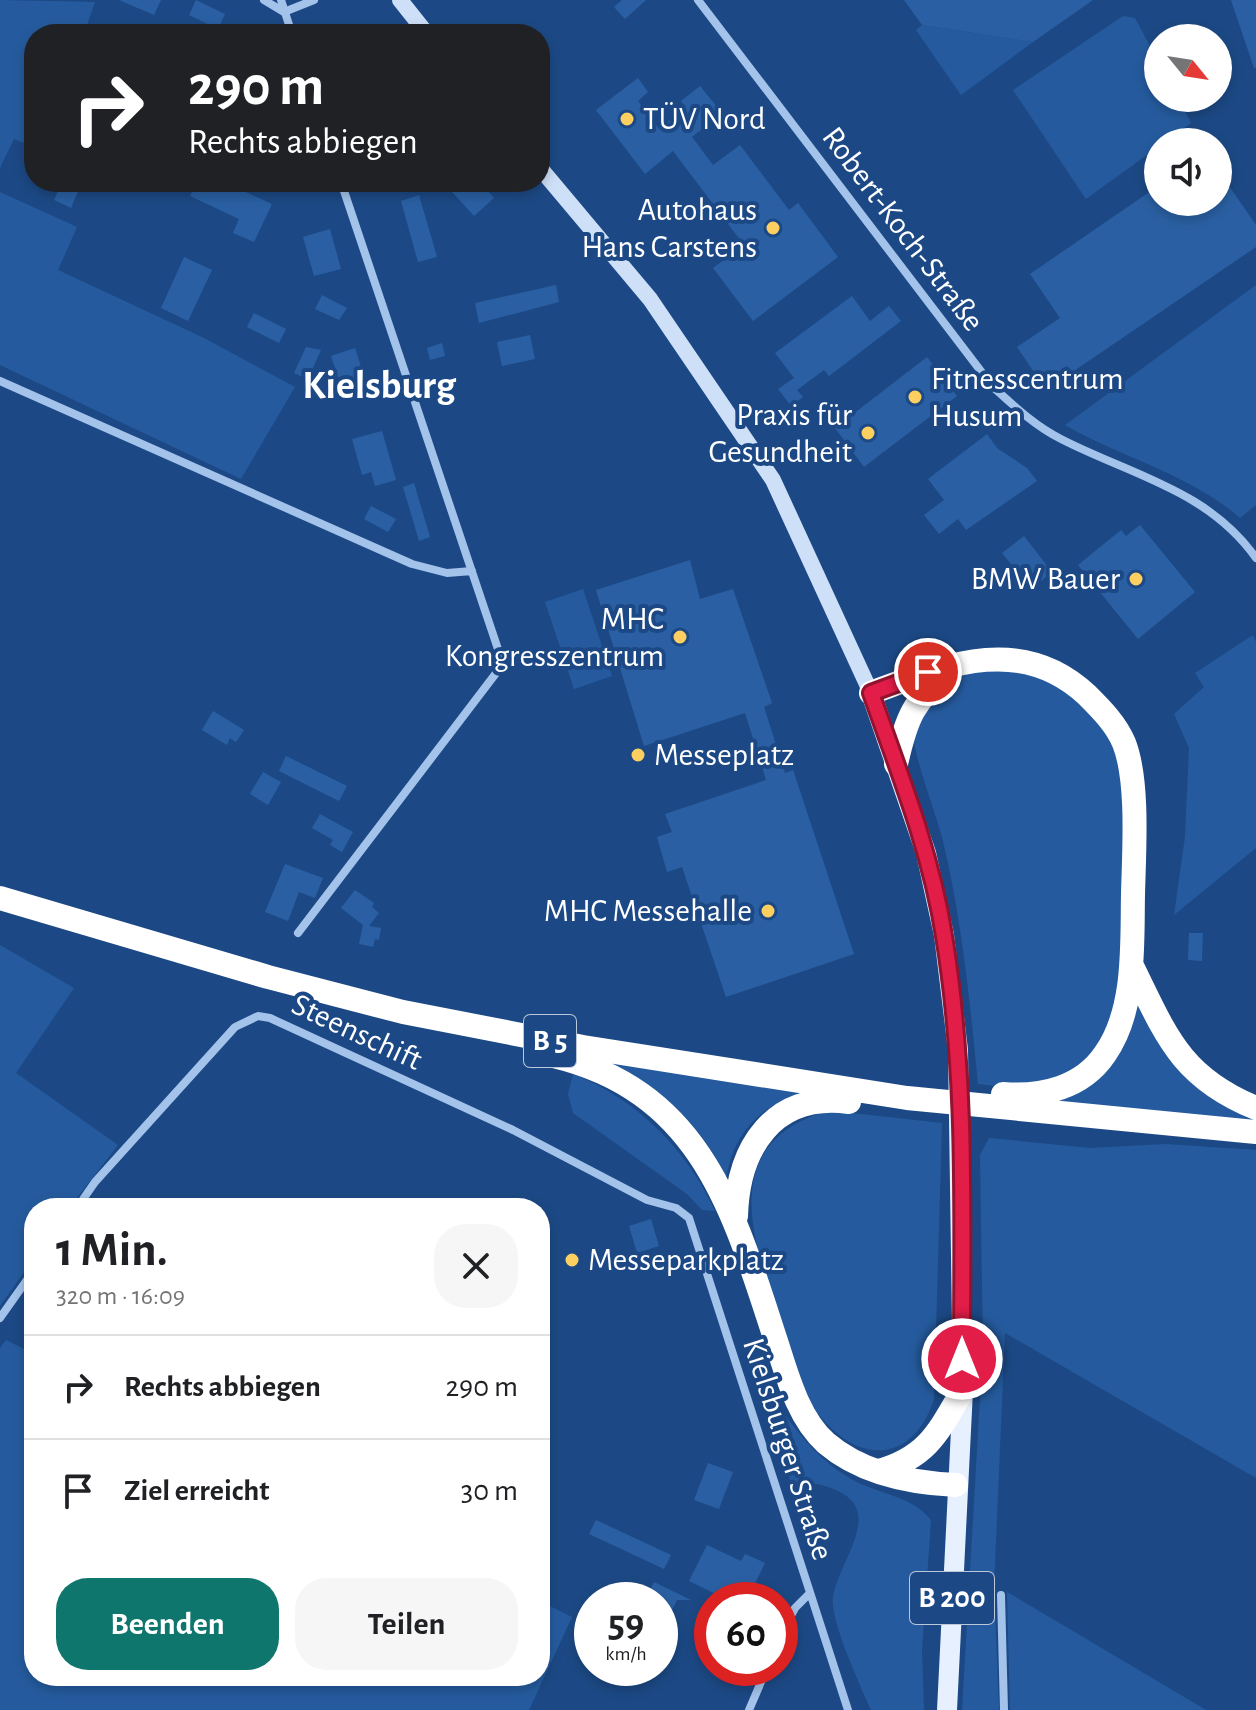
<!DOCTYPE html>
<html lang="de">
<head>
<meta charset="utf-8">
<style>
	:root { --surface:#fff; --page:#f6f6f6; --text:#202124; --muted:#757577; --line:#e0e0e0; --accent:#0f766e }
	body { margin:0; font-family:"Alegreya Sans",sans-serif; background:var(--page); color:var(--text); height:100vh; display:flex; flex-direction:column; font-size:30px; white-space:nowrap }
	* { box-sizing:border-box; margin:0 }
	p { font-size:26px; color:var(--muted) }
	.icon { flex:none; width:44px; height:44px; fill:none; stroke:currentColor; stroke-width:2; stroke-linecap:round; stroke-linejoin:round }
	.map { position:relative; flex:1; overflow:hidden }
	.drawer { position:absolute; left:24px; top:1198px; width:526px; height:488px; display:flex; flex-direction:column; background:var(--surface); border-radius:32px; box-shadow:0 4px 12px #0003 }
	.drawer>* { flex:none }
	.guide { position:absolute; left:24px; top:24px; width:526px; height:168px; border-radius:32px; box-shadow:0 4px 12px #0003; background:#202124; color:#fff; overflow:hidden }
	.needle { width:52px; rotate:120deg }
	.buttons { position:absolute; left:1144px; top:24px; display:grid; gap:16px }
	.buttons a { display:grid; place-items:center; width:88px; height:88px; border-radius:50%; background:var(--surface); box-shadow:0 4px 12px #0003; font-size:40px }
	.speed { position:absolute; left:574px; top:1582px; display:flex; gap:16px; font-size:40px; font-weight:700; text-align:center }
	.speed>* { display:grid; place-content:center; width:104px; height:104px; border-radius:50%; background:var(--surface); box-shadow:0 4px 12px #0003; line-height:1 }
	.speed small { font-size:20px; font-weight:400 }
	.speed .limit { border:12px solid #d22; background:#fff; color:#111 }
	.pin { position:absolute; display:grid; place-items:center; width:68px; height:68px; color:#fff; margin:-34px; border:4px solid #fff; border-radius:50%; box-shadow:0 2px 8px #0007 }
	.me { position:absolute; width:88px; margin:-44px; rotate:0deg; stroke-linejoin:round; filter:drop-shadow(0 0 6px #0008) }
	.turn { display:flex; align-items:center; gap:28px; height:168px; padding:0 32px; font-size:36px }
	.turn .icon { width:104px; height:104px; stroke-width:2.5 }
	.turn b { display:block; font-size:56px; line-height:68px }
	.round { display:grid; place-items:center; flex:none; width:84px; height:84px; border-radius:32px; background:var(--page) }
	.head { display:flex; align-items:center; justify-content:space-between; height:136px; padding:0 32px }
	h1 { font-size:48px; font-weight:700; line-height:60px }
	.button { display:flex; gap:16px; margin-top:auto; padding:16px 32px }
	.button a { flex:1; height:92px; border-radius:32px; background:var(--accent); color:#fff; font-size:32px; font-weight:700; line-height:92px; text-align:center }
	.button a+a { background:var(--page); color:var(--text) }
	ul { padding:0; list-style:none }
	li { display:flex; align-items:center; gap:24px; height:104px; padding:0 32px; border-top:2px solid var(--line) }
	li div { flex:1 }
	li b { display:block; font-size:30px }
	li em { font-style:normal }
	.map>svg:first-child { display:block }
	.green { fill:#255b9e }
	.building { fill:#2a60a3 }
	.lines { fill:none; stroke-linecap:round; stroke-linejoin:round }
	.street { stroke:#a3c3eb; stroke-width:8 }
	.secondary { stroke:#cee0f8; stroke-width:16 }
	.primary { stroke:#e7f0ff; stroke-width:20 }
	.highway { stroke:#fff; stroke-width:24 }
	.route-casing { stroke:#92132f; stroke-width:20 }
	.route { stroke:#e11d48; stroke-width:14 }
	.poi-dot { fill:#fccf60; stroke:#1c4985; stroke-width:3 }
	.labels { text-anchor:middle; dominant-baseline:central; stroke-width:8; stroke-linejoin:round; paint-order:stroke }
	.shield { fill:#1c4985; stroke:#bbc8da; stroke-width:2 }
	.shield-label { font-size:30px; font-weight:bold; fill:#fff }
	.poi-label { font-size:32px; fill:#fff; stroke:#1c4985; text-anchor:end }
	.street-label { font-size:32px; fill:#fff; stroke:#1c4985 }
	.district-label { font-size:40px; font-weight:bold; fill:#fff; stroke:#1c4985 }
</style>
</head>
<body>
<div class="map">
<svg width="1256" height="1710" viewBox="0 0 1256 1710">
	<rect width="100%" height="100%" fill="#1c4985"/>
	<path class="green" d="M0 0 95 2 84 34H34V147L14 139 0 168Z
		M1123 16 1135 18 1158 61V98H1178L1191 123 1165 142H1158V147L1086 199 1013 90Z
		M922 25 1033 42 961 95 916 30Z
		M0 192 77 227 58 270 204 338 295 387 241 479 0 365Z
		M1256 285V505L1240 518C1190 474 1122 458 1065 425Z
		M583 589 612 676 574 689 545 602Z
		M1253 635 1256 642V848L1174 915 1185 837 1189 748 1174 714 1204 687 1195 673Z
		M996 664C1039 678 1065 679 1096 715 1103 723 1112 736 1116 746 1133 784 1127 976 1115 1018 1109 1040 1095 1058 1078 1073 1055 1093 1007 1087 978 1084 970 1002 962 921 943 841 938 819 912 752 914 735 918 690 960 676 996 664Z
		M0 945 74 988 16 1073 118 1145 69 1208H34V1258L0 1306Z
		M1134 979 1169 1050 1256 1114V1123L1030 1102 1083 1084Z
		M602 1059 803 1093C759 1106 734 1133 726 1178 701 1122 657 1085 602 1059Z
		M573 1074C637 1099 687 1150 715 1211L702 1210 687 1194 573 1113 568 1094Z
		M821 1113H852L942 1123 934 1399C918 1451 874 1468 832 1429 802 1402 791 1357 779 1320 754 1243 717 1147 821 1113Z
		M989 1138 1090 1148 1165 1144 1256 1150V1478L1005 1333 994 1586 999 1710H962L983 1347 980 1155Z
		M6 1340 34 1354V1676H540V1601L572 1617 529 1710H0V1348Z
		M770 1413 785 1415C803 1439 822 1462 848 1477 874 1494 911 1494 931 1520L922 1650 924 1710H871C859 1683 836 1633 833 1605 829 1573 887 1515 840 1492 824 1484 810 1481 792 1486Z
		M1007 1592 1206 1710H1010Z"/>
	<path class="building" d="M119 0H161L154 15Z
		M196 0 225 14 218 29 189 15Z
		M622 0H646L625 19 614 7Z
		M904 0H1093L1033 42 922 25Z
		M1231 0H1256V68H1254Z
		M638 78 648 92 638 101 659 129 686 107 681 101 700 86 722 113 692 137 713 165 740 145 789 210 798 203 838 257 753 321 713 268 744 245 673 151 645 174 596 110Z
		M1218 170 1256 225V247L1046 390 1017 347 1060 318 1030 274 1158 186V202H1218Z
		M62 182H82L71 208 54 200Z
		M197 182H224L272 204 254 242 233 233 239 219 190 196Z
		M443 182H480L494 198 474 216Z
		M419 195 437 257 418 262 401 201Z
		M330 229 341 269 314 276 303 237Z
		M184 257 212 270 188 321 161 308Z
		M556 285 559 302 479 323 475 303Z
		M322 295 347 308 339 320 315 309Z
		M852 296 870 321 889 306 901 321 829 376 824 370 797 390 803 397 791 406 778 389 794 378 775 353Z
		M254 313 286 329 279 343 247 327Z
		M530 335 535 359 502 366 497 342Z
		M442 343 445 356 430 360 427 348Z
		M306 347 321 350 308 379 294 373Z
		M355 348 366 382 342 390 331 356Z
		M927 357 957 396 864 467 835 428Z
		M382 431 396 480 375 486 371 472 362 475 352 439Z
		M987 434 997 448 1027 468 1037 481 966 530 958 519 939 534 924 515 944 500 928 479Z
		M414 483 430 537 419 541 403 487Z
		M371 506 396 519 388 532 364 519Z
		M1140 525 1195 592 1138 639 1078 565 1121 530 1126 536Z
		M1024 536 1052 572 1031 589 1002 553Z
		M690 560 700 599 733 589 772 703 764 707 785 773 793 770 854 954 726 997 682 867 667 872 657 837 672 832 665 814 766 780 745 713 644 746 596 590Z
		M213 711 244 730 236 742 230 738 227 745 202 730Z
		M286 756 347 786 339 801 279 771Z
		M263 772 281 782 268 805 250 794Z
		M320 814 353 832 342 852 330 845 333 840 312 828Z
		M285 864 323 878 315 898 299 892 288 921 265 912Z
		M355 890 374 903 372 907 379 913 369 926 381 928 379 940 375 939 373 947 359 944 363 925 341 908Z
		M1189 933H1203L1202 961 1188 960Z
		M651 1219 659 1246 637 1253 629 1226Z
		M708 1463 733 1472 719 1509 694 1500Z
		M596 1520 671 1555 664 1569 589 1534Z
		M707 1545 741 1561 745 1554 765 1563 747 1600H728L689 1581Z
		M654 1582 691 1600H677L660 1635V1600H645Z"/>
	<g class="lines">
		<path class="street" d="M264 0 284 12
			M281 0 292 34
			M698 0 993 387C1014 406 1035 426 1061 439 1131 475 1208 490 1256 558
			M284 12 314 0
			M0 381 412 564 447 573 472 571
			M298 933 503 664 341 182
			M77 1208 95 1182 235 1027 258 1016 270 1018 513 1130 647 1200 676 1208 689 1218 848 1710
			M0 1318 34 1270
			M1001 1595 1004 1710
			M780 1636 795 1608 808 1595
			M749 1710 767 1668"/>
		<path class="secondary" d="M400 0 427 34
			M540 168 650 299 773 480 871 693"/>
		<path class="primary" d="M871 693 926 853 944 935 958 1050 963 1390 947 1710"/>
		<path class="highway" d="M871 693C945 665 1021 633 1087 695 1101 709 1116 724 1124 743 1139 781 1134 852 1133 894 1132 945 1136 1010 1105 1054 1082 1088 1042 1097 1003 1094
			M896 764C906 719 913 700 950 671
			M0 898 268 977 403 1012 583 1047 907 1098 1256 1132
			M1132 966C1166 1035 1180 1077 1256 1108
			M554 1056C703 1092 734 1213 776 1341 787 1375 798 1418 826 1443 861 1473 911 1483 956 1485
			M736 1216C738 1148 773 1092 849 1102
			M879 1471C928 1457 939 1431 963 1390"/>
	</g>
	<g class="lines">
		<g class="route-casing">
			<path id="route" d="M928 672 871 693C899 772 931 852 944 936 967 1075 962 1218 962 1359"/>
		</g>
		<use href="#route" class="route"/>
	</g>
	<g class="poi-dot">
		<circle cx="627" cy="119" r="8"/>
		<circle cx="773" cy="228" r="8"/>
		<circle cx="915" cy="397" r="8"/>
		<circle cx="868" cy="433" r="8"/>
		<circle cx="1136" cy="579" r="8"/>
		<circle cx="680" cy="637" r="8"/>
		<circle cx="638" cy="755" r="8"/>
		<circle cx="768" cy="911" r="8"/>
		<circle cx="572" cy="1260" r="8"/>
	</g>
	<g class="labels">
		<g class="shield">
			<rect x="524" y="1015" width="52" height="52" rx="6"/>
			<rect x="910" y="1572" width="84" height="52" rx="6"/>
		</g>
		<g class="shield-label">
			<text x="550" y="1041">B 5</text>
			<text x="952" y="1598">B 200</text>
		</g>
		<g class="poi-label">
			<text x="643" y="119" text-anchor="start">TÜV Nord</text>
			<text x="757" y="210">Autohaus<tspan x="757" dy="37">Hans Carstens</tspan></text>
			<text x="931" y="379" text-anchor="start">Fitnesscentrum<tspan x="931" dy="37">Husum</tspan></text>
			<text x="852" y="415">Praxis für<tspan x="852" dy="37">Gesundheit</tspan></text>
			<text x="1120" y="579">BMW Bauer</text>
			<text x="664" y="619">MHC<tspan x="664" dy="37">Kongresszentrum</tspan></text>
			<text x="654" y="755" text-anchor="start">Messeplatz</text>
			<text x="752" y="911">MHC Messehalle</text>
			<text x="588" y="1260" text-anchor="start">Messeparkplatz</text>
		</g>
		<g class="street-label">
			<text transform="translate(903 229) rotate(53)">Robert-Koch-Straße</text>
			<text transform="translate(357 1032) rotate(25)">Steenschift</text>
			<text transform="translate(788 1449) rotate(72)">Kielsburger Straße</text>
		</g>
		<g class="district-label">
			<text x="379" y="386">Kielsburg</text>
		</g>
	</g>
</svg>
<div class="buttons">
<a><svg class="needle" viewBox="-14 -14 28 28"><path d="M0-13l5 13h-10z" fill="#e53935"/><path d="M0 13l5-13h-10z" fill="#757577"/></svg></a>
<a><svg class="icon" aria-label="sound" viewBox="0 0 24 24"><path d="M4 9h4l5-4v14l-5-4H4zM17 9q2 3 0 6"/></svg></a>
</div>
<div class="speed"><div>59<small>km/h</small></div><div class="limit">60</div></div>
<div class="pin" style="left:928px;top:672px;background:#d93025"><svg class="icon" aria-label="arrive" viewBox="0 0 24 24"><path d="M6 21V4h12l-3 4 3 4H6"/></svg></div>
<svg class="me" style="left:962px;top:1359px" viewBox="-20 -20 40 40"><circle r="17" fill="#e11d48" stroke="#fff" stroke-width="3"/><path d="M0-11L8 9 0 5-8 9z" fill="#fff"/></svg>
<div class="guide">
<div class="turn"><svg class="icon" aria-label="right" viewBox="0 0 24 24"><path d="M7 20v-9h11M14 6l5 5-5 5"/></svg><div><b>290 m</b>Rechts abbiegen</div></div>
</div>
<section class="drawer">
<div class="head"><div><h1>1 Min.</h1><p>320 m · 16:09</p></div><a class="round"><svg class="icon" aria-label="close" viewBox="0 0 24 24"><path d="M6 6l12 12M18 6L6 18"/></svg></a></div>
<ul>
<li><svg class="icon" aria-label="right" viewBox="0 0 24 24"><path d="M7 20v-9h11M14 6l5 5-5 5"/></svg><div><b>Rechts abbiegen</b></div><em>290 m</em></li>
<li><svg class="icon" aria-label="arrive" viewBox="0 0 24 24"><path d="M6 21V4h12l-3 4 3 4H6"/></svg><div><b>Ziel erreicht</b></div><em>30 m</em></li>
</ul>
<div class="button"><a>Beenden</a><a>Teilen</a></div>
</section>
</div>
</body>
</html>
